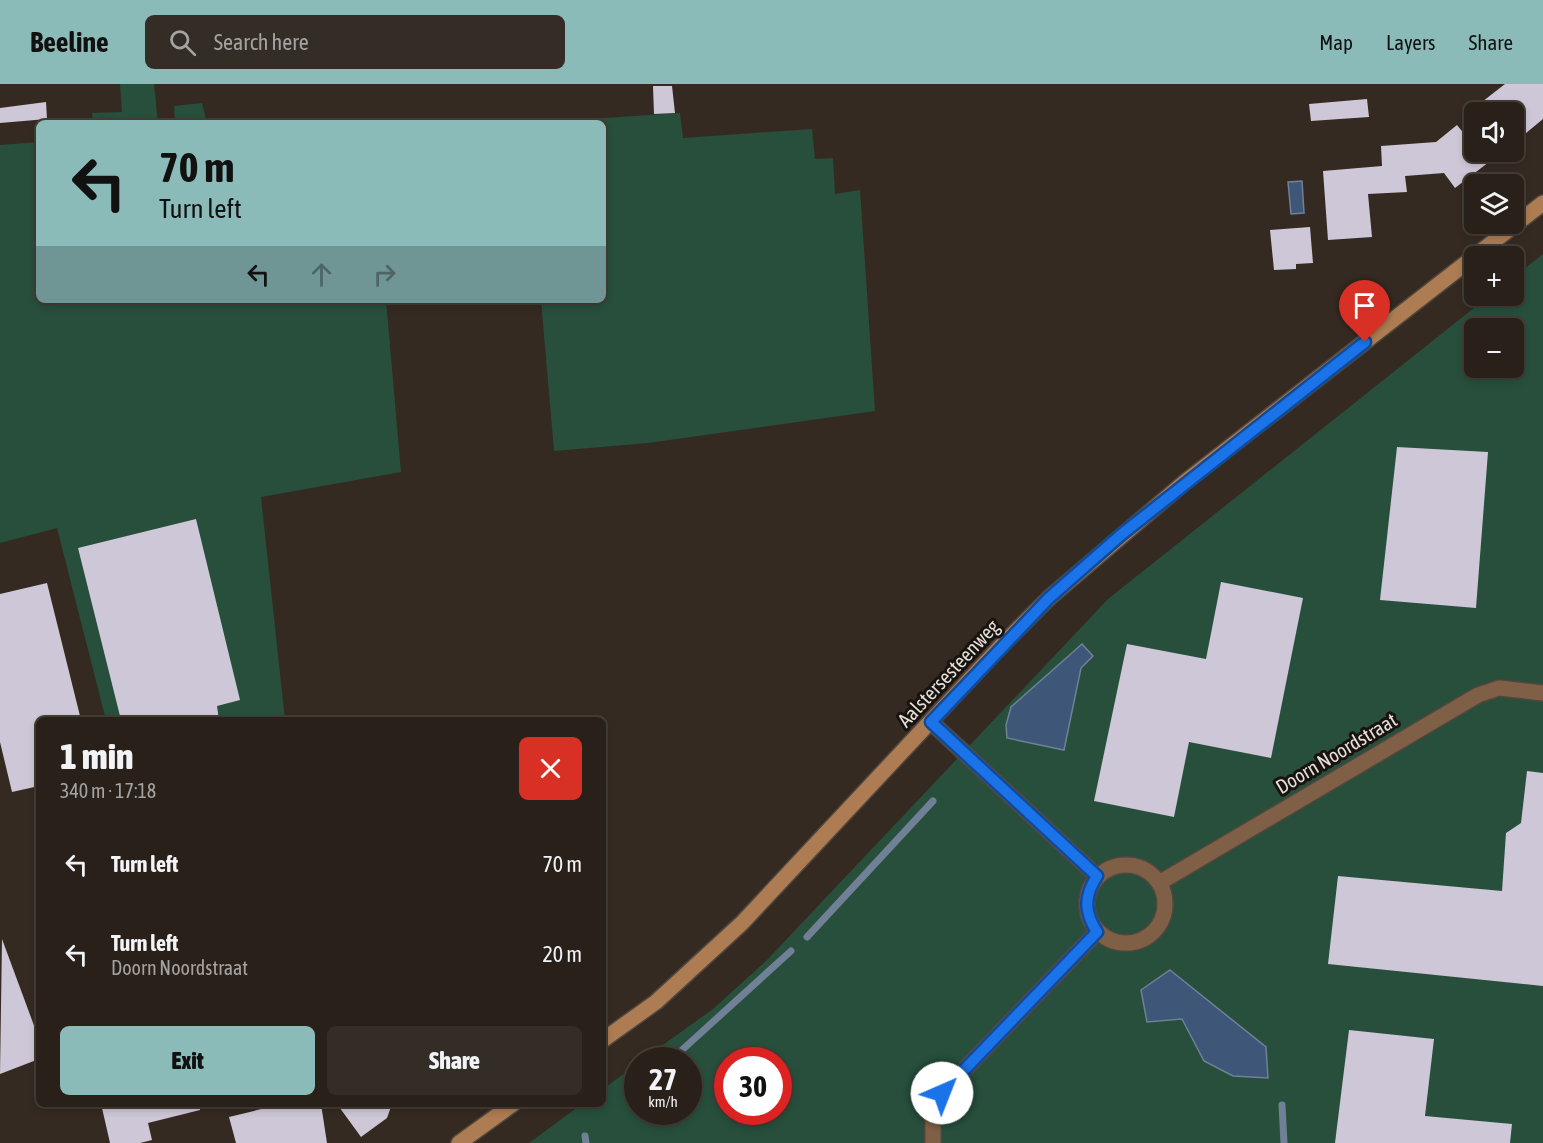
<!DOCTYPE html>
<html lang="en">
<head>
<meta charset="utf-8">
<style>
	:root { --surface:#282019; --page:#342d26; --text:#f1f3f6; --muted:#a5a3a2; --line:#443e38; --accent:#8bbbb9 }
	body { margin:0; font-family:"Asap Condensed",sans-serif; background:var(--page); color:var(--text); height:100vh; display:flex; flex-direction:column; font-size:22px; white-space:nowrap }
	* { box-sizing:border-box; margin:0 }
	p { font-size:20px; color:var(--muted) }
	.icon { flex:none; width:33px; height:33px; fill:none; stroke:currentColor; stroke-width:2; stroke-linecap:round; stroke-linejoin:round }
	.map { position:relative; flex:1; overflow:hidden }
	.panel { position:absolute; left:36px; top:633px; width:570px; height:390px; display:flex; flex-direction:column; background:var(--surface); border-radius:9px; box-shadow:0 3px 9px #0003,0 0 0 2px var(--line) }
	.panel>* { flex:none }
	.banner { position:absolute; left:36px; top:36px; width:570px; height:183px; border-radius:9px; box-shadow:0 3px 9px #0003,0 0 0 2px var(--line); background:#8bbbb9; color:#111; overflow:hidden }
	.controls { position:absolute; left:1464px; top:18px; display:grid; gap:12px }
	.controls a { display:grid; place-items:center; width:60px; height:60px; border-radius:9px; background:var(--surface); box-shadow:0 3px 9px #0003,0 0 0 2px var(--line); font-size:30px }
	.speed { position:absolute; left:624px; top:963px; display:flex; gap:12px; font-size:30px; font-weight:700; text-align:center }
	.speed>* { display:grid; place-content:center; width:78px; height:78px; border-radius:50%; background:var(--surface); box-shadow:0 3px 9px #0003,0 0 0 2px var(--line); line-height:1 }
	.speed small { font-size:15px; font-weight:400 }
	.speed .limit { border:9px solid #d22; background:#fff; color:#111 }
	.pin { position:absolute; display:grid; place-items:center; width:51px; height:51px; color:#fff; margin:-62px -26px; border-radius:50% 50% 50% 0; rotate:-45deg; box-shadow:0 0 6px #0007 }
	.pin .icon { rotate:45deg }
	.me { position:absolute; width:66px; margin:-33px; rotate:44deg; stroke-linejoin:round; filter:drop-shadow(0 0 4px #0008) }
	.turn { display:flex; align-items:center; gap:21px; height:126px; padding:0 24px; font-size:27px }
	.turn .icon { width:78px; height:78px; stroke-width:2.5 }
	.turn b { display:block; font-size:42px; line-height:51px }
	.lanes { display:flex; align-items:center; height:57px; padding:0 24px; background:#0003; justify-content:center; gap:30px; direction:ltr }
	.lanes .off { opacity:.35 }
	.round { display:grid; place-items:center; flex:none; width:63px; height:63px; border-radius:9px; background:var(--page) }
	.head { display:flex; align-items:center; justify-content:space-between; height:102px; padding:0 24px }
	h1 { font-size:36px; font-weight:800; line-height:45px }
	.button { display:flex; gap:12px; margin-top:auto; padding:12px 24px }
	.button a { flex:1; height:69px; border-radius:9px; background:var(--accent); color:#111; font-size:24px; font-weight:800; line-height:69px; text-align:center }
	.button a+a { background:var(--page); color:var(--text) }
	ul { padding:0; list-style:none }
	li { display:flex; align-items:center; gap:18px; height:90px; padding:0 24px }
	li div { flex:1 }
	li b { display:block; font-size:22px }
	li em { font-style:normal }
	header { display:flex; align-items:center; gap:36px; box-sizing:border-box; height:84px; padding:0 30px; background:var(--accent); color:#111 }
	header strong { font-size:28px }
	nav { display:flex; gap:33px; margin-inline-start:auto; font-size:21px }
	.search { width:420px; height:54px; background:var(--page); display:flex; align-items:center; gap:15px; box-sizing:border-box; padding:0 21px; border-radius:9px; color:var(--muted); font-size:22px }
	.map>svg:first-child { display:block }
	.green { fill:#274f3c; fill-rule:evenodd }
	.water { fill:#3e5779; stroke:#708096; stroke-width:1.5 }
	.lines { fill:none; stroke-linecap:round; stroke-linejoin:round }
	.stream { stroke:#708096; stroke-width:7 }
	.building { fill:#cec7d7 }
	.minor-casing { stroke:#51473e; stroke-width:18 }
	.secondary-casing { stroke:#51473e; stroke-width:18 }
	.minor { stroke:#7f6046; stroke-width:15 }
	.secondary { stroke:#ad7c52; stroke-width:15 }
	.route-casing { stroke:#114b97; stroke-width:15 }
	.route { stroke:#1a73e8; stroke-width:10 }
	.labels { text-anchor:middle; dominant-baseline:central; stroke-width:6; stroke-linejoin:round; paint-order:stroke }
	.street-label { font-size:20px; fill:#e6dfd9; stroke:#18130f }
</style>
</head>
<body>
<header>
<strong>Beeline</strong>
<div class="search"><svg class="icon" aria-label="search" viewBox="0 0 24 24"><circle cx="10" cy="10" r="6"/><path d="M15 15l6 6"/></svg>Search here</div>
<nav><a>Map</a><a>Layers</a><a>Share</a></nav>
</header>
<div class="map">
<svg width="1543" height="1059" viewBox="0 0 1543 1059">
	<rect width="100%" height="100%" fill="#352a21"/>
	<path class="green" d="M120 0H154L158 39H93L92 29 122 28Z
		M202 19 207 39H175L174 22Z
		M680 29 683 54 812 45 815 75 833 74 835 110 860 106 875 327 648 359 554 367 541 216H603V39H574V36Z
		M39 58V216H386L401 388 261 413 285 636H106L57 444 0 459V61Z
		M1543 170V1059H529L582 1020H603V1005L637 980 638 1028H688V976H642L713 925 766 877 1108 515 1489 212H1514V193ZM1474 244H1514V284H1474ZM728 976H778V1028H728Z"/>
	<path class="water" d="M1302 97 1304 129 1291 130 1288 98Z
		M1082 560 1093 572 1081 584 1064 666 1007 654 1006 641 1011 623Z
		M1170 886 1266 963 1268 994 1233 992 1204 977 1182 935 1147 938 1141 906Z"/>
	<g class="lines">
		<path class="stream" d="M807 853 933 717
			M671 976 791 867
			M1282 1021 1284 1059
			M585 1052 586 1059"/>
	</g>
	<path class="building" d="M1505 0H1543V35L1514 59V28H1469Z
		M653 2H672L675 29 654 30Z
		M1367 15 1369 33 1311 37 1309 20Z
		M46 18 47 35 0 39V24Z
		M1457 41 1474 62V68H1479L1489 78 1455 104 1444 89 1405 92 1407 108 1368 110 1372 153 1328 156 1323 87 1382 82 1381 62 1436 58Z
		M1310 143 1313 179 1296 180V185L1274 186 1270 146Z
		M1397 363 1488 368 1476 524 1380 516Z
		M196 435 240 616 217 622 219 636H121L78 464Z
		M1221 498 1303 514 1271 674 1189 658 1174 733 1094 717 1127 560 1206 575Z
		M47 499 81 636H39V702L12 708 0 658V510Z
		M1527 687 1543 689V902L1328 880 1338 792 1502 807 1506 749 1521 739Z
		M2 855 39 955V975L0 990Z
		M1349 946 1434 955 1425 1032 1512 1040 1510 1059H1335Z
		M110 1020H200V1026L148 1039 152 1056 140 1059H110L102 1024Z
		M282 1020H321L327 1059H236L229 1033Z
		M337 1020H392L387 1034 361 1053Z"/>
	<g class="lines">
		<g class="minor-casing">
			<path id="minor" d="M931 638 1097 792
				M1087 820a39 39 0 1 1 78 0a39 39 0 1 1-78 0Z
				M1159 799 1478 611 1499 604 1543 609
				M933 1059V1026L942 1009 1097 848"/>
		</g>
		<g class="secondary-casing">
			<path id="secondary" d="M603 956 656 918 742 839 1000 563 1049 514 1185 398 1543 119
				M459 1059 513 1020"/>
		</g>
		<use href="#minor" class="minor"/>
		<use href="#secondary" class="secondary"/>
	</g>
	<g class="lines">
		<g class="route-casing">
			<path id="route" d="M942 1009 1097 848C1084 828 1084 812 1097 792L931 638 1049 514 1122 450 1365 258"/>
		</g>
		<use href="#route" class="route"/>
	</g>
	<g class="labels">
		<g class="street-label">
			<text transform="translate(948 589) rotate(-47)">Aalstersesteenweg</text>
			<text transform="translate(1336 669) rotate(-31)">Doorn Noordstraat</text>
		</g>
	</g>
</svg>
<div class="controls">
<a><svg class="icon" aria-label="sound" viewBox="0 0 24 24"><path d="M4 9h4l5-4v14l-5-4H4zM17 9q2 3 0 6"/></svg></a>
<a><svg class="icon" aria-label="layers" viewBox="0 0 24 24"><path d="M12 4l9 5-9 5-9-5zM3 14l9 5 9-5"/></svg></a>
<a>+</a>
<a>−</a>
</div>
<div class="speed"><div>27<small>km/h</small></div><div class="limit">30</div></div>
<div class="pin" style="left:1365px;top:258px;background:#d93025"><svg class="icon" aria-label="arrive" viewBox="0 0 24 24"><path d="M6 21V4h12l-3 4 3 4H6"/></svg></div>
<svg class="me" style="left:942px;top:1009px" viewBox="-20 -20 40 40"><circle r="19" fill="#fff"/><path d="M0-13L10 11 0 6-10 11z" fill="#1a73e8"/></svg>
<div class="banner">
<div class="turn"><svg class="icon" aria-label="left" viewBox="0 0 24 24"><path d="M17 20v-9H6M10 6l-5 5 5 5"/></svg><div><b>70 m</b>Turn left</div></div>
<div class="lanes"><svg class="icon" aria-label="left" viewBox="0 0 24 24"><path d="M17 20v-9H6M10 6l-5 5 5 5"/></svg><svg class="icon off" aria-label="ahead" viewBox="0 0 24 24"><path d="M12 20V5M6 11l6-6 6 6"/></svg><svg class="icon off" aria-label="right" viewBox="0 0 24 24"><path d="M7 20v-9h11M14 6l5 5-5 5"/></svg></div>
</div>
<section class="panel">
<div class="head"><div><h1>1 min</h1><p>340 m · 17:18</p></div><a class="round" style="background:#d93025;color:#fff"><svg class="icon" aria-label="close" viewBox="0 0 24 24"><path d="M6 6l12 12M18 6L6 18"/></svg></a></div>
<ul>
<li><svg class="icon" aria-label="left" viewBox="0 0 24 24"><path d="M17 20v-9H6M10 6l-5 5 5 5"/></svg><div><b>Turn left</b></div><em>70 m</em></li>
<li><svg class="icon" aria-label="left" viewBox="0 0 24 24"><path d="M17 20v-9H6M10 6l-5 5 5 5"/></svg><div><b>Turn left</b><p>Doorn Noordstraat</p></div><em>20 m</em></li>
</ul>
<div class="button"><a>Exit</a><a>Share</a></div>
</section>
</div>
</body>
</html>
